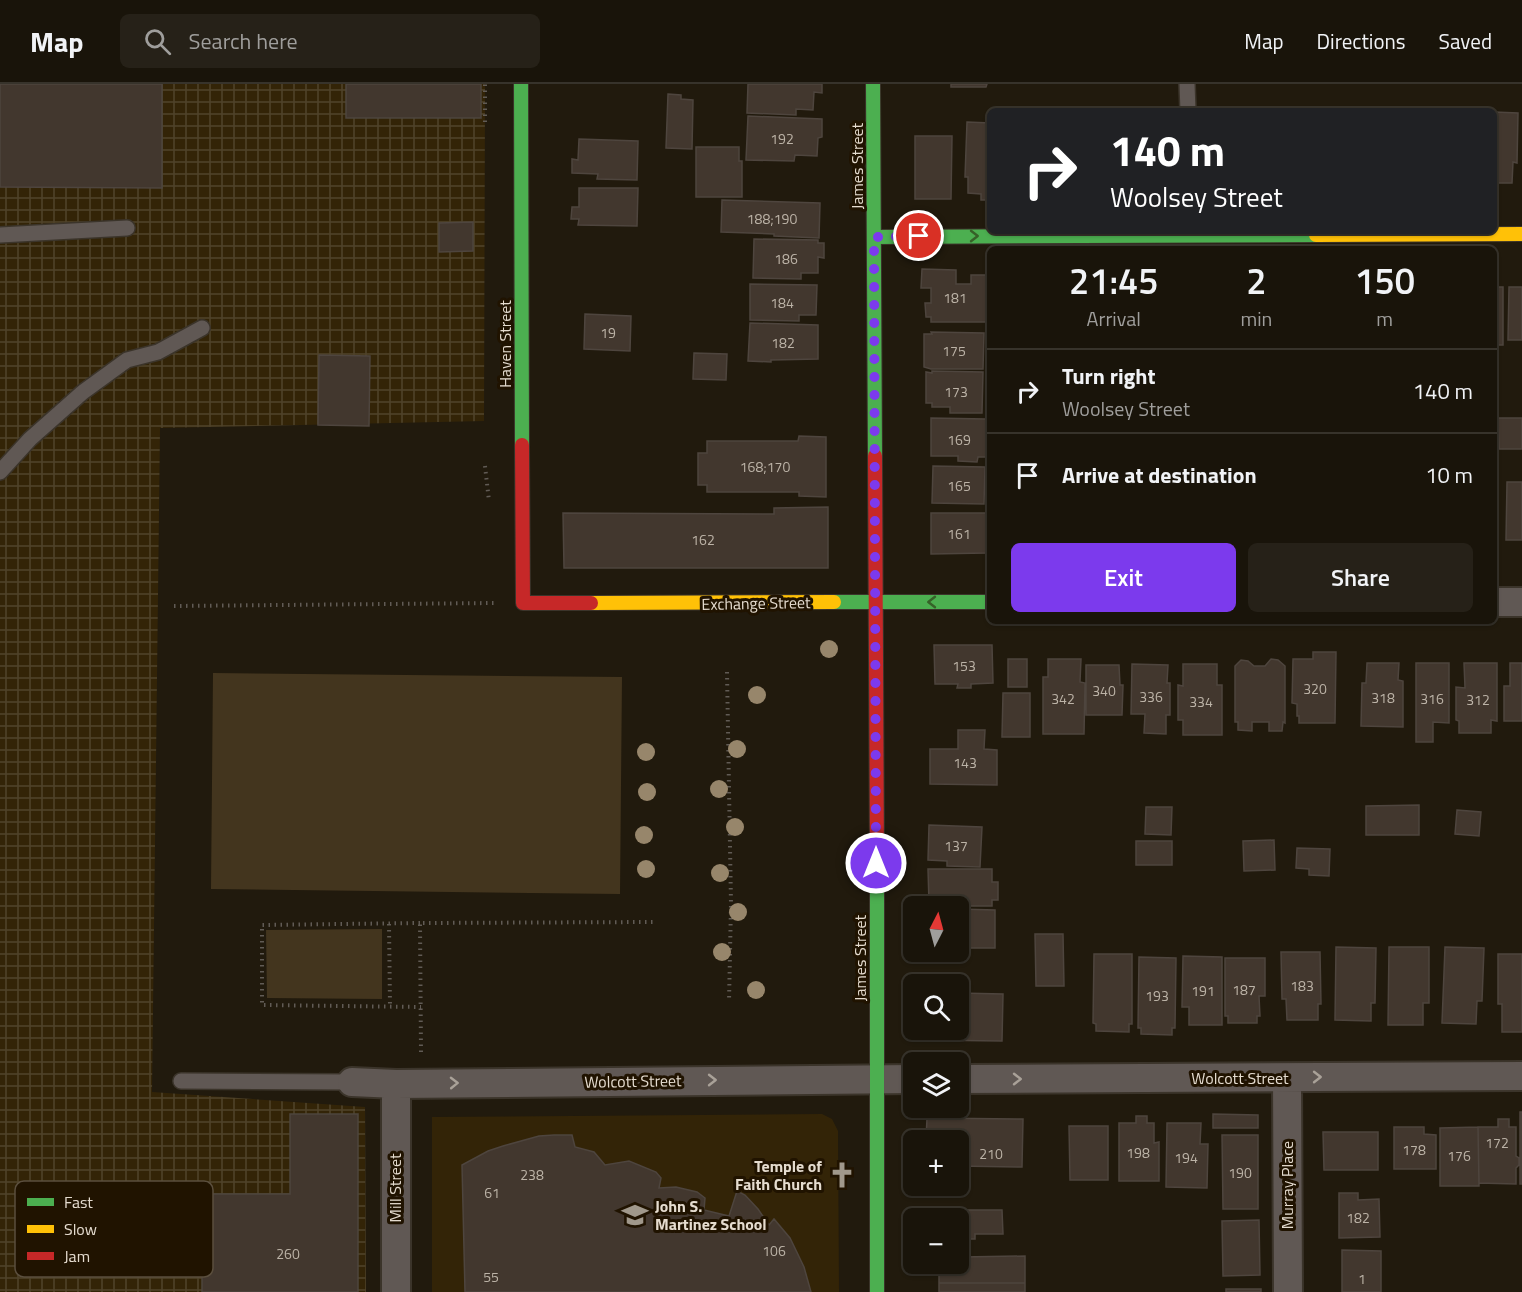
<!DOCTYPE html>
<html lang="en">
<head>
<meta charset="utf-8">
<style>
	:root { --surface:#19140a; --page:#262118; --text:#f1f3f6; --muted:#9f9e9c; --line:#37332b; --accent:#7c3aed }
	body { margin:0; font-family:"Titillium Web",sans-serif; background:var(--page); color:var(--text); height:100vh; display:flex; flex-direction:column; font-size:22px; white-space:nowrap }
	* { box-sizing:border-box; margin:0 }
	p { font-size:20px; color:var(--muted) }
	.icon { flex:none; width:33px; height:33px; fill:none; stroke:currentColor; stroke-width:2; stroke-linecap:round; stroke-linejoin:round }
	.map { position:relative; flex:1; overflow:hidden }
	.panel { position:absolute; left:987px; top:162px; width:510px; height:378px; display:flex; flex-direction:column; background:var(--surface); border-radius:9px; box-shadow:0 2px 4px #0004,0 0 0 2px var(--line) }
	.panel>* { flex:none }
	.banner { position:absolute; left:987px; top:24px; width:510px; height:126px; border-radius:9px; box-shadow:0 2px 4px #0004,0 0 0 2px var(--line); background:#202124; color:#fff; overflow:hidden }
	.needle { width:39px; rotate:6deg }
	.buttons { position:absolute; left:903px; top:812px; display:grid; gap:12px }
	.buttons a { display:grid; place-items:center; width:66px; height:66px; border-radius:9px; background:var(--surface); box-shadow:0 2px 4px #0004,0 0 0 2px var(--line); font-size:30px }
	.pin { position:absolute; display:grid; place-items:center; width:51px; height:51px; color:#fff; margin:-26px; border:3px solid #fff; border-radius:50%; box-shadow:0 2px 6px #0007 }
	.me { position:absolute; width:66px; margin:-33px; rotate:0deg; stroke-linejoin:round; filter:drop-shadow(0 0 4px #0008) }
	.turn { display:flex; align-items:center; gap:21px; height:126px; padding:0 24px; font-size:27px }
	.turn .icon { width:78px; height:78px; stroke-width:2.5 }
	.turn b { display:block; font-size:42px; line-height:51px }
	.eta { display:flex; justify-content:space-evenly; align-items:center; height:102px; text-align:center }
	.eta b { font-size:36px; font-weight:600; line-height:42px }
	.action { display:flex; gap:12px; margin-top:auto; padding:12px 24px }
	.action a { flex:1; height:69px; border-radius:9px; background:var(--accent); color:#fff; font-size:24px; font-weight:600; line-height:69px; text-align:center }
	.action a+a { background:var(--page); color:var(--text) }
	ul { padding:0; list-style:none }
	li { display:flex; align-items:center; gap:18px; height:84px; padding:0 24px; border-top:2px solid var(--line) }
	li div { flex:1 }
	li b { display:block; font-size:22px }
	li em { font-style:normal }
	header { display:flex; align-items:center; gap:36px; box-sizing:border-box; height:84px; padding:0 30px; background:var(--surface); border-bottom:2px solid var(--line) }
	header strong { font-size:28px }
	nav { display:flex; gap:33px; margin-inline-start:auto; font-size:21px }
	.search { width:420px; height:54px; background:var(--page); display:flex; align-items:center; gap:15px; box-sizing:border-box; padding:0 21px; border-radius:9px; color:var(--muted); font-size:22px }
	.map>svg:first-child { display:block }
	.industrial { fill:url(#industrial-grid) }
	.built { fill:#332407 }
	.green { fill:#43351e }
	.building { fill:#42372e; stroke:#4e453e; stroke-width:1.5 }
	.lines { fill:none; stroke-linecap:round; stroke-linejoin:round }
	.lane-casing { stroke:#3b342a; stroke-width:18 }
	.street-casing { stroke:#3b342a; stroke-width:32 }
	.fast-casing { stroke:#3b342a; stroke-width:16 }
	.slow-casing { stroke:#3b342a; stroke-width:16 }
	.jam-casing { stroke:#3b342a; stroke-width:16 }
	.path { stroke:#615b55; stroke-width:4; stroke-dasharray:1.5 4.5; stroke-linecap:butt }
	.lane { stroke:#605854; stroke-width:15 }
	.street { stroke:#605854; stroke-width:28 }
	.fast { stroke:#4caf50; stroke-width:14 }
	.slow { stroke:#ffc107; stroke-width:14 }
	.jam { stroke:#c62828; stroke-width:14 }
	.tree { fill:#97866b }
	.oneway { stroke:#366128 }
	.oneway2 { stroke:#a9a198 }
	.route { stroke:#7c3aed; stroke-width:10; stroke-dasharray:0 18 }
	.labels { text-anchor:middle; dominant-baseline:central; stroke-width:6; stroke-linejoin:round; paint-order:stroke }
	.number-label { font-size:14px; fill:#bcb3a7 }
	.street-label { font-size:16px; fill:#e5dccf; stroke:#201300 }
	.poi-label { font-size:16px; font-weight:bold; fill:#e5dccf; stroke:#201300; text-anchor:end }
	.key { fill:#201300; stroke:#5b4f3e; stroke-width:1.5 }
	.key-label { font-size:16px; fill:#e5dccf }
</style>
</head>
<body>
<header>
<strong>Map</strong>
<div class="search"><svg class="icon" aria-label="search" viewBox="0 0 24 24"><circle cx="10" cy="10" r="6"/><path d="M15 15l6 6"/></svg>Search here</div>
<nav><a>Map</a><a>Directions</a><a>Saved</a></nav>
</header>
<div class="map">
<svg width="1522" height="1208" viewBox="0 0 1522 1208">
	<defs>
		<pattern id="industrial-grid" width="8" height="8" patternUnits="userSpaceOnUse" patternTransform="scale(1.5)"><rect width="8" height="8" fill="#332407"/><path d="M0 4h8M4 0v8" fill="none" stroke="#50432a"/></pattern>
	</defs>
	<rect width="100%" height="100%" fill="#211a0d"/>
	<path class="industrial" d="M0 0H485L484 337 160 344 152 1008 365 1023 366 1208H0Z"/>
	<path class="built" d="M822 1030 832 1035 838 1047 839 1208H432V1033Z"/>
	<path class="green" d="M213 589 622 593 620 810 211 805Z
		M382 845V915L267 914 266 846Z"/>
	<path class="building" d="M0 0H162V104L0 103Z
		M346 0H481V34H346Z
		M748 0H822V9L814 8 813 26 796 25V31L747 29Z
		M951 0H987L986 3H951Z
		M668 10 681 11V15L693 16 692 65 666 64Z
		M1494 28 1518 29 1517 79 1513 78 1512 99H1494Z
		M748 32 822 35V53L818 54 817 72 795 71 794 77 746 76Z
		M967 38 990 39V116H981V110L968 109V93H965Z
		M915 52H952L951 115H915Z
		M579 55 638 57 637 96 597 95 598 90 572 89V75L578 76Z
		M696 63H739V77H742V113H696Z
		M579 104H638L637 142 578 141 579 135H571L572 123H579Z
		M722 116 820 119 819 154 774 152V150L721 148Z
		M473 138V167L439 168V139Z
		M754 155 818 156V159H824V174L818 173V189H801V195L753 194Z
		M922 185 956 186V200H971V191H988V238H931V233H926L925 219H931V204H921Z
		M750 200 817 201 816 231H799V237L750 236Z
		M1494 203H1503V261H1494Z
		M1509 203H1522V256H1508Z
		M585 230 631 232 630 267 584 265Z
		M750 239 818 241V275L771 276V278L748 277Z
		M931 248 984 249 983 285H931L924 283V250H932Z
		M694 269 727 270 726 296 693 295Z
		M319 271 370 272 369 342 318 341Z
		M932 287 983 288 982 329H950V323H932V319H926V288L932 289Z
		M931 334 986 335V373H978L977 378 958 377V372H931Z
		M1498 334H1522V365H1499Z
		M799 352 826 353V413L799 412V408H707V401H698V369H707V357H798Z
		M933 382 985 383 984 420 932 419Z
		M1507 398H1522V456H1506Z
		M828 423V484H564L563 429 774 430V424Z
		M931 429H986V469L931 470Z
		M934 561H992L993 599 971 600V604H957L958 600H935Z
		M1313 568H1336L1335 639H1299V632H1297V620L1292 619 1293 575H1313Z
		M1008 575H1027V603H1008Z
		M1048 575H1081L1080 598 1085 599 1084 650H1043V593H1048Z
		M1271 575 1278 576 1285 582V639L1283 638 1282 647H1269V638H1252V647L1238 646V638H1235V582L1241 576 1248 577 1254 582H1265Z
		M1367 579H1399L1398 596 1403 597V643L1361 642 1362 599H1366Z
		M1416 579H1449V639L1433 638V658H1416Z
		M1464 579H1497V637L1491 636V649H1459V637L1456 636V603L1465 604Z
		M1510 579H1522V637H1504V602H1510Z
		M1132 580 1168 581 1167 599H1170V631H1166V650L1144 649 1145 630H1131Z
		M1183 580H1217V601H1222V651H1183V636H1178V601L1183 602Z
		M1086 581H1119L1120 601H1123L1122 631H1086Z
		M1003 609H1030V653H1002Z
		M958 646H985L984 665 997 666V701L930 700V665H958Z
		M1419 721V751H1366V722Z
		M1146 723H1172L1171 751 1145 750Z
		M1457 726 1481 728 1479 752 1455 750Z
		M929 741 982 743 980 783 947 782V777L928 776Z
		M1274 756 1275 786 1244 787 1243 757Z
		M1136 757H1172V781H1136Z
		M1297 764 1330 765 1329 792 1309 791V785L1296 784Z
		M928 785H992V798H998V816H992V822H946V819H929Z
		M958 825 995 826V864H958Z
		M1035 850H1063L1064 902H1036Z
		M1336 863 1376 864 1375 919H1371V937L1335 936Z
		M1389 863H1429V919H1423V941H1388Z
		M1445 863 1484 864 1482 917H1477L1476 940 1442 939Z
		M1281 868H1320L1321 920H1318V936H1287L1286 915H1282Z
		M1094 870H1132V940H1129V948L1096 947V940L1093 939Z
		M1498 870H1522V948H1502V920H1498Z
		M1183 872 1222 873V941H1189V923H1182Z
		M1139 873 1176 874 1175 944H1172V951L1141 950V944H1138Z
		M1225 874H1265V912H1259L1260 932H1257V939H1228V932H1225Z
		M958 909 1003 910 1002 957 924 956V945H958Z
		M1520 1028H1522V1100H1520Z
		M290 1030H358V1208H202V1110H290Z
		M1213 1030 1258 1031V1044H1213Z
		M1136 1032H1147V1039H1154V1059L1159 1058V1097H1119V1039H1136Z
		M927 1034 1023 1035 1022 1083 958 1082V1056H926Z
		M1498 1035H1509V1043H1516V1072L1519 1074V1081L1516 1084V1100L1479 1099 1478 1043H1498Z
		M1167 1039H1201L1200 1060H1208L1207 1104 1166 1103Z
		M1069 1042H1108V1096H1070Z
		M1394 1043H1424V1050L1436 1051V1085H1394Z
		M1478 1043 1479 1102H1440V1044Z
		M1323 1048H1378V1086H1324Z
		M554 1051H572L575 1063 594 1068 605 1081 629 1077 656 1088 661 1094 659 1104 676 1103 697 1108 705 1114 704 1126 729 1132 737 1107 745 1111 758 1125 769 1141 774 1135 790 1154 804 1183 811 1208H465L462 1081 488 1067 503 1062 539 1052Z
		M1222 1051H1258V1125H1223Z
		M1339 1109H1358V1116L1379 1115 1380 1153 1339 1154Z
		M940 1126H1002L1003 1150H975V1155H958V1134H940Z
		M1259 1136 1260 1191 1223 1192 1222 1137Z
		M1342 1166 1381 1167V1208H1342Z
		M1025 1172V1199H939V1179H958L962 1178V1173Z
		M939 1199H1025V1208H939Z
		M1226 1205H1261V1208H1226Z"/>
	<g class="lines">
		<g class="lane-casing">
			<path id="lane" d="M1187 0 1188 27
				M0 151 127 144
				M0 388 30 355 83 308 127 276 158 268 202 244
				M181 997 352 998"/>
		</g>
		<g class="street-casing">
			<path id="street" d="M1494 518H1522
				M1287 994 1288 1208
				M958 995 1522 992
				M352 998 396 1000 914 995
				M396 1208V1000"/>
		</g>
		<g class="fast-casing">
			<path id="fast" d="M521 0 522 361
				M873 0 875 372
				M874 153 1316 151
				M834 518H990
				M877 1208V779"/>
		</g>
		<g class="slow-casing">
			<path id="slow" d="M1316 151 1522 150
				M591 519 834 518"/>
		</g>
		<g class="jam-casing">
			<path id="jam" d="M522 361 523 519H591
				M875 372 877 779"/>
		</g>
		<path class="path" d="M485 38V0
			M485 382 489 417
			M174 522 494 519
			M727 588 731 820 729 918
			M420 839 262 841V921L421 923
			M389 840 390 922
			M421 968 420 839 653 838"/>
		<use href="#lane" class="lane"/>
		<use href="#street" class="street"/>
		<use href="#fast" class="fast"/>
		<use href="#slow" class="slow"/>
		<use href="#jam" class="jam"/>
	</g>
	<g class="tree">
		<circle cx="829" cy="565" r="9"/>
		<circle cx="757" cy="611" r="9"/>
		<circle cx="737" cy="665" r="9"/>
		<circle cx="646" cy="668" r="9"/>
		<circle cx="719" cy="705" r="9"/>
		<circle cx="647" cy="708" r="9"/>
		<circle cx="735" cy="743" r="9"/>
		<circle cx="644" cy="751" r="9"/>
		<circle cx="646" cy="785" r="9"/>
		<circle cx="720" cy="789" r="9"/>
		<circle cx="738" cy="828" r="9"/>
		<circle cx="722" cy="868" r="9"/>
		<circle cx="756" cy="906" r="9"/>
	</g>
	<defs><path id="oneway-chevron" d="M-2-3.5L2.5 0L-2 3.5" fill="none" stroke-width="1.6" stroke-linecap="round" stroke-linejoin="round" transform="scale(1.5)"/></defs>
	<g class="oneway">
		<use href="#oneway-chevron" transform="translate(974 152)"/>
		<use href="#oneway-chevron" transform="translate(932 518) rotate(-180)"/>
	</g>
	<g class="oneway2">
		<use href="#oneway-chevron" transform="translate(1317 993)"/>
		<use href="#oneway-chevron" transform="translate(1017 995)"/>
		<use href="#oneway-chevron" transform="translate(712 996)"/>
		<use href="#oneway-chevron" transform="translate(454 999) rotate(-1)"/>
	</g>
	<g class="lines">
		<path class="route" d="M876 779 874 153 919 152"/>
	</g>
	<defs>
		<g id="church-bare" transform="scale(2.07)"><path d="M-1.2-6h2.4v3.5h3.3v2.4h-3.3V6h-2.4V-.1h-3.3v-2.4h3.3Z" fill="#a0988b" stroke="#201300" stroke-width="2.5" paint-order="stroke"/></g>
		<g id="school-bare" transform="scale(2.07)"><path d="M0-5L7-2L0 1L-7-2ZM-4 1L0 2.5L4 1V4Q0 6-4 4Z" fill="#a0988b" stroke="#201300" stroke-width="2.5" paint-order="stroke"/></g>
	</defs>
	<g fill-rule="evenodd">
		<use href="#church-bare" x="842" y="1091"/>
		<use href="#school-bare" x="635" y="1131"/>
	</g>
	<g class="labels">
		<g class="number-label">
			<text x="782" y="54">192</text>
			<text x="772" y="134">188;190</text>
			<text x="786" y="174">186</text>
			<text x="955" y="213">181</text>
			<text x="782" y="218">184</text>
			<text x="608" y="248">19</text>
			<text x="783" y="258">182</text>
			<text x="954" y="266">175</text>
			<text x="956" y="307">173</text>
			<text x="959" y="355">169</text>
			<text x="765" y="382">168;170</text>
			<text x="959" y="401">165</text>
			<text x="959" y="449">161</text>
			<text x="703" y="455">162</text>
			<text x="964" y="581">153</text>
			<text x="1315" y="604">320</text>
			<text x="1104" y="606">340</text>
			<text x="1151" y="612">336</text>
			<text x="1383" y="613">318</text>
			<text x="1063" y="614">342</text>
			<text x="1432" y="614">316</text>
			<text x="1478" y="615">312</text>
			<text x="1201" y="617">334</text>
			<text x="965" y="678">143</text>
			<text x="956" y="761">137</text>
			<text x="1302" y="901">183</text>
			<text x="1244" y="905">187</text>
			<text x="1203" y="906">191</text>
			<text x="1157" y="911">193</text>
			<text x="1497" y="1058">172</text>
			<text x="1414" y="1065">178</text>
			<text x="1138" y="1068">198</text>
			<text x="991" y="1069">210</text>
			<text x="1459" y="1071">176</text>
			<text x="1186" y="1073">194</text>
			<text x="1240" y="1088">190</text>
			<text x="532" y="1090">238</text>
			<text x="492" y="1108">61</text>
			<text x="1358" y="1133">182</text>
			<text x="774" y="1166">106</text>
			<text x="288" y="1169">260</text>
			<text x="491" y="1192">55</text>
			<text x="1362" y="1194">1</text>
		</g>
		<g class="street-label">
			<text transform="translate(857 82) rotate(-90)">James Street</text>
			<text transform="translate(505 260) rotate(-90)">Haven Street</text>
			<text transform="translate(756 519) rotate(-1)">Exchange Street</text>
			<text transform="translate(860 874) rotate(-90)">James Street</text>
			<text x="1240" y="994">Wolcott Street</text>
			<text transform="translate(633 997) rotate(-1)">Wolcott Street</text>
			<text transform="translate(1287 1101) rotate(-90)">Murray Place</text>
			<text transform="translate(395 1104) rotate(-90)">Mill Street</text>
		</g>
		<g class="poi-label">
			<text x="822" y="1082">Temple of<tspan x="822" dy="18">Faith Church</tspan></text>
			<text x="655" y="1122" text-anchor="start">John S.<tspan x="655" dy="18">Martinez School</tspan></text>
		</g>
	</g>
	<rect x="15" y="1097" width="198" height="96" rx="9" class="key"/>
	<rect x="27" y="1114" width="27" height="8" fill="#4caf50"/>
	<rect x="27" y="1141" width="27" height="8" fill="#ffc107"/>
	<rect x="27" y="1168" width="27" height="8" fill="#c62828"/>
	<g class="key-label">
		<text x="64" y="1124">Fast</text>
		<text x="64" y="1151">Slow</text>
		<text x="64" y="1178">Jam</text>
	</g>
</svg>
<div class="buttons">
<a><svg class="needle" viewBox="-14 -14 28 28"><path d="M0-13l5 13h-10z" fill="#e53935"/><path d="M0 13l5-13h-10z" fill="#9f9e9c"/></svg></a>
<a><svg class="icon" aria-label="search" viewBox="0 0 24 24"><circle cx="10" cy="10" r="6"/><path d="M15 15l6 6"/></svg></a>
<a><svg class="icon" aria-label="layers" viewBox="0 0 24 24"><path d="M12 4l9 5-9 5-9-5zM3 14l9 5 9-5"/></svg></a>
<a>+</a>
<a>−</a>
</div>
<div class="pin" style="left:919px;top:152px;background:#d93025"><svg class="icon" aria-label="arrive" viewBox="0 0 24 24"><path d="M6 21V4h12l-3 4 3 4H6"/></svg></div>
<svg class="me" style="left:876px;top:779px" viewBox="-20 -20 40 40"><circle r="17" fill="#7c3aed" stroke="#fff" stroke-width="3"/><path d="M0-11L8 9 0 5-8 9z" fill="#fff"/></svg>
<div class="banner">
<div class="turn"><svg class="icon" aria-label="right" viewBox="0 0 24 24"><path d="M7 20v-9h11M14 6l5 5-5 5"/></svg><div><b>140 m</b>Woolsey Street</div></div>
</div>
<section class="panel">
<div class="eta">
<div><b>21:45</b><p>Arrival</p></div>
<div><b>2</b><p>min</p></div>
<div><b>150</b><p>m</p></div>
</div>
<ul>
<li><svg class="icon" aria-label="right" viewBox="0 0 24 24"><path d="M7 20v-9h11M14 6l5 5-5 5"/></svg><div><b>Turn right</b><p>Woolsey Street</p></div><em>140 m</em></li>
<li><svg class="icon" aria-label="arrive" viewBox="0 0 24 24"><path d="M6 21V4h12l-3 4 3 4H6"/></svg><div><b>Arrive at destination</b></div><em>10 m</em></li>
</ul>
<div class="action"><a>Exit</a><a>Share</a></div>
</section>
</div>
</body>
</html>
